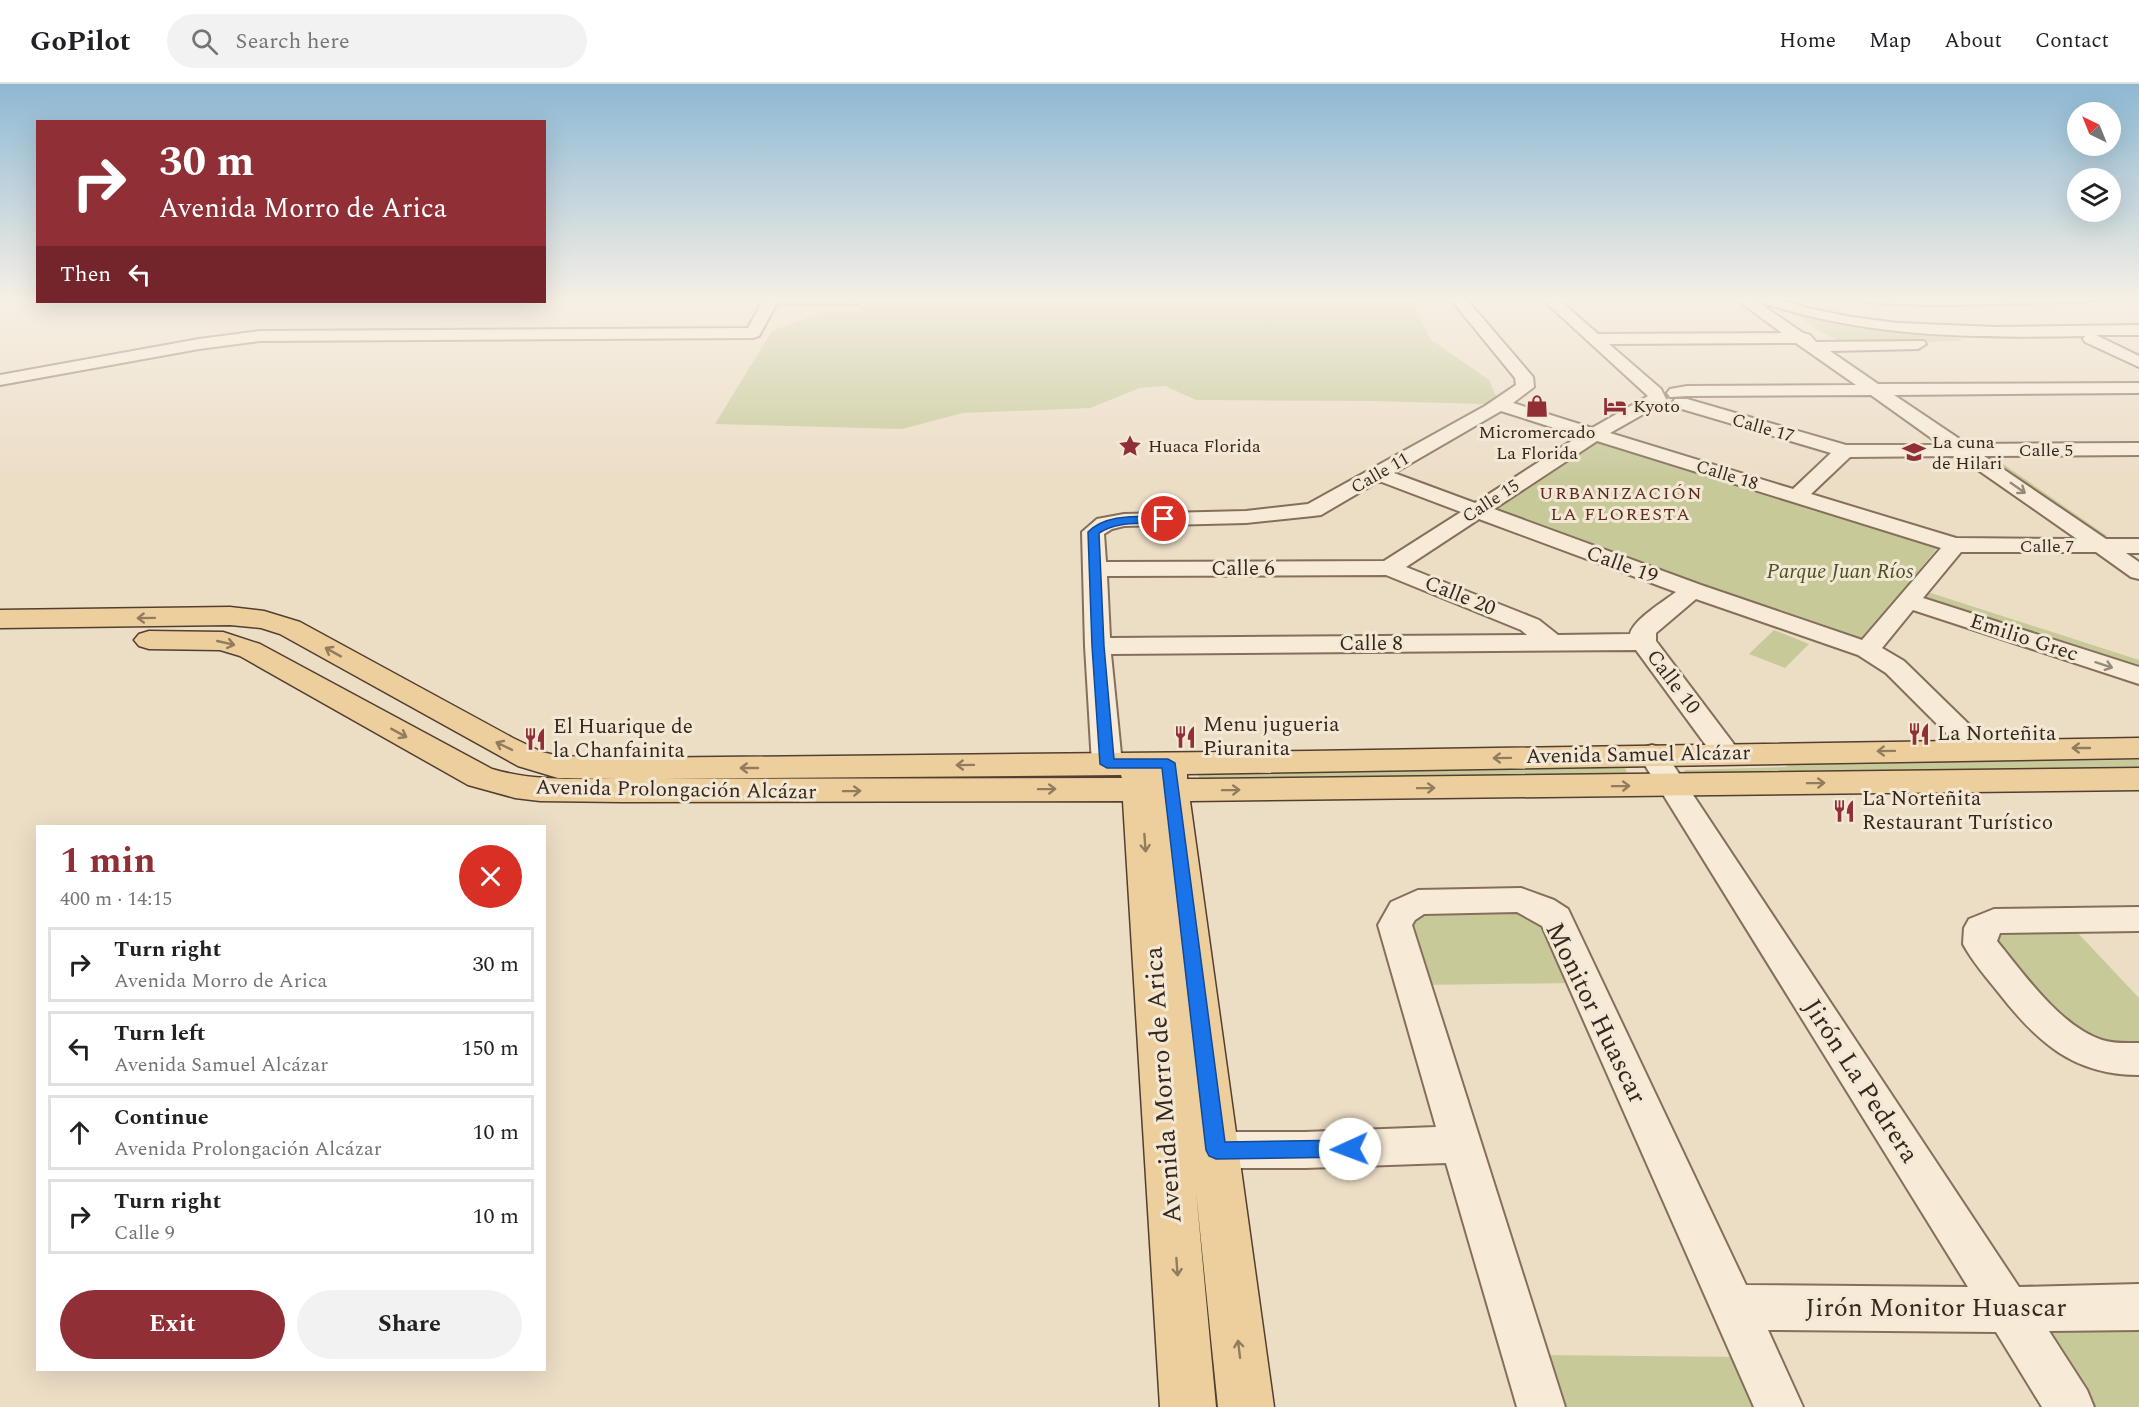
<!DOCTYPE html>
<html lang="en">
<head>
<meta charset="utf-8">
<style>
	:root { --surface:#fff; --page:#f2f2f2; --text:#202124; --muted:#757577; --line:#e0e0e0; --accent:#912f37 }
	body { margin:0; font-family:Spectral,serif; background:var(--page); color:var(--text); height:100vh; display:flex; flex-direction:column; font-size:22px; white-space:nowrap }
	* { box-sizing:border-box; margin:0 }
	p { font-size:20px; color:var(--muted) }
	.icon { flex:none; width:33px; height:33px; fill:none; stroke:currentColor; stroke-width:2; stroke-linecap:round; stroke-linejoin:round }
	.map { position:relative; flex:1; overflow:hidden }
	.details { position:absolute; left:36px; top:741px; width:510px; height:546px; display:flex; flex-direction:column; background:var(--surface); border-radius:0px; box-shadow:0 6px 24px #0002 }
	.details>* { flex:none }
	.banner { position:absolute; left:36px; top:36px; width:510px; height:183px; border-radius:0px; box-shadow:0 6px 24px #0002; background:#912f37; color:#fff; overflow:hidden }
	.needle { width:39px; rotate:317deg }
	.tools { position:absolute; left:2067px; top:18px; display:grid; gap:12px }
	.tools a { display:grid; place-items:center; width:54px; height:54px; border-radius:50%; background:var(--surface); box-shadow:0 6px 24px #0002; font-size:30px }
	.pin { position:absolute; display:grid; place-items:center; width:51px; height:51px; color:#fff; margin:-26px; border:3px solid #fff; border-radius:50%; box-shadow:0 2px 6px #0007 }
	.me { position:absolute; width:66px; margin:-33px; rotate:268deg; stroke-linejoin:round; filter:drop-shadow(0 0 4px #0008) }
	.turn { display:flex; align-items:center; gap:21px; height:126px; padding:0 24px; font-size:27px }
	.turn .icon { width:78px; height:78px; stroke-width:2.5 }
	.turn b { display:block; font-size:42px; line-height:51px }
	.then { display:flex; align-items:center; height:57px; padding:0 24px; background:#0003; gap:12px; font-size:22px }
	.round { display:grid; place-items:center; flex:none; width:63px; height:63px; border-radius:32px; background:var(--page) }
	.headline { display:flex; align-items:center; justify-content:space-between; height:102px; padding:0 24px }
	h1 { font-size:36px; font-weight:700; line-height:45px; color:var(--accent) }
	.primary-button { display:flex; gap:12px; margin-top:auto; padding:12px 24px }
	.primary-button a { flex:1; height:69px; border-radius:36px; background:var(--accent); color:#fff; font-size:24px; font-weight:700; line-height:69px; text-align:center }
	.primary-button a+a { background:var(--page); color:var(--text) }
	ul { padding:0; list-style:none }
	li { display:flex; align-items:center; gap:18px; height:75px; margin:0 12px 9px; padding:0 12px; border:3px solid var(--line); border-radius:0px }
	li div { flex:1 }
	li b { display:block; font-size:22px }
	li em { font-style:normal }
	header { display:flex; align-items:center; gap:36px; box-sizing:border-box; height:84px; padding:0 30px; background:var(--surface); border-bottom:2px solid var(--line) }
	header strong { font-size:28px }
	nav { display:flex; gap:33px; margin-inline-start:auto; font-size:21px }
	.search { width:420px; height:54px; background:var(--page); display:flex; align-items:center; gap:15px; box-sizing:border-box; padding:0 21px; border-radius:33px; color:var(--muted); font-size:22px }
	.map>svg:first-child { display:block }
	.green { fill:#c7c999 }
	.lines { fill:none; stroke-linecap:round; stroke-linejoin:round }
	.minor-casing { stroke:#856f5c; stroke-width:4 }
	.major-casing { stroke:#533e30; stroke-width:3 }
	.minor { fill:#f7ebd7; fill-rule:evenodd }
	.major { fill:#edcf9e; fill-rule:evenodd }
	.oneway { stroke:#968a7b }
	.oneway2 { stroke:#927c5e }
	.route { fill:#1a73e8; stroke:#114b97; stroke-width:1.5 }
	.labels { text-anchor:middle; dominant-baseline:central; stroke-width:6; stroke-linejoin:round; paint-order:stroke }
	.far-poi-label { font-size:18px; fill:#36281f; stroke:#f3e8d4; text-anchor:start }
	.far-street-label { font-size:18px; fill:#36281f; stroke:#f3e8d4 }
	.far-neighbourhood-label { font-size:18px; letter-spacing:1.5px; fill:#602921; stroke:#f3e8d4 }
	.street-label { font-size:21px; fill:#36281f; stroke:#f3e8d4 }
	.park-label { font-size:21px; font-style:italic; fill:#4a5127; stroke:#f3e8d4 }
	.poi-label { font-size:21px; fill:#36281f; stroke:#f3e8d4; text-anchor:start }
	.near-street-label { font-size:26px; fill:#36281f; stroke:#f3e8d4 }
</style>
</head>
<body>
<header>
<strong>GoPilot</strong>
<div class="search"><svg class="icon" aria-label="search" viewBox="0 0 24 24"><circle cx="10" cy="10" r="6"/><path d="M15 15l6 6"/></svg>Search here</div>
<nav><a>Home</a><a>Map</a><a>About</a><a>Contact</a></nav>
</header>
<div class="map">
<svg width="2139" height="1323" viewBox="0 0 2139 1323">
	<rect width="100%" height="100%" fill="#ecddc5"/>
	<path class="green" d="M865 213H1411L1430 255 1489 296 1497 314 1485 320 1373 317 1196 316 1165 302 1140 304 1090 324 963 329 902 345 715 340 772 247 823 228 860 227Z
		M1786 225 1851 241 1950 249 1955 252 1927 251 1958 254 1963 257 1856 260C1833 257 1819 247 1801 234L1802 231 1797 233Z
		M1595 354 1942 458 1864 554 1852 555 1487 427Z
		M1983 372 1996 375 2107 452 2101 453Z
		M1931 509 2139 576V589L1921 516 1925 510Z
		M1774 546 1809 560 1785 584 1749 570Z
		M2139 676V689L1683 690 1685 686 1786 683 1794 678Z
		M1624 681 1629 694 1200 696 1198 690 1300 689 1317 685Z
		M1520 821 1546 835 1572 899 1420 901 1410 830Z
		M2074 845 2139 914V969L2076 959 1990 848Z
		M2139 1239V1323H2088L2034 1240Z
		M1536 1271 1744 1273 1768 1323H1551Z"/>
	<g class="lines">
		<g class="minor-casing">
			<path id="minor" d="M765 213H861L863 216 856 220 777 219 759 252 753 254 259 257 199 265 0 301V291L199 255 259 247 748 244Z
				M1452 213H1468L1467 216 1533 293 1534 303 1513 319 1592 344 1648 312 1540 213H1556L1598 250 1782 249 1733 213H1773L1807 224 1851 233 1898 239 1995 243 2139 241V251H2096L2139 272V283L2085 258 2083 255 2085 252C1967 254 1870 254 1756 217L1803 249 1810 251 1816 258 1924 257 1926 260 1918 265 1830 267 1878 300 2139 299V309L1894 311 1967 360 2139 359V371L1984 372 2106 455H2139V469H2126L2139 478V495L2131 493 2096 468H1961L1923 514 2139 583V600L1913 526 1882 564 1904 577 1988 659 1992 665 1988 671 1978 674 1968 671 1886 589 1858 571 1696 515 1656 549V557L1736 663 1740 669 1736 675 1726 678 1716 675 1636 566 1111 570 1122 680 1117 686 1107 689 1097 686 1092 680 1085 562 1082 448 1097 435 1124 430 1246 427 1308 420 1485 322 1516 301 1515 294 1453 218ZM1796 259 1856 301 1687 302 1670 305 1667 309 1670 313 1687 312 1871 311 1941 361H1846L1687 315H1675L1672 319 1675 323 1831 369 1793 405 1610 349 1663 319 1666 315 1661 305 1609 260ZM1501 327 1579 352 1475 419 1394 389ZM1597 357 1941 464 1862 556 1701 501 1494 425ZM1958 372 2077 455 1956 454 1811 410 1850 373ZM1379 397 1461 428 1384 477 1106 478 1104 450 1112 445 1124 442 1246 439 1313 432 1321 431ZM1479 435 1676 508C1664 517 1633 536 1630 550L1558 551 1539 536 1406 483ZM1386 491 1521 546 1527 551 1110 554 1107 492Z
				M1849 213H2099L2092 217C2060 218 1861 227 1849 213Z
				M1652 661 1662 664 2019 1203 2139 1200V1246L2049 1247 2087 1306 2094 1323H2042L1996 1248 1768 1246 1803 1323H1754L1542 842 1517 828 1424 830 1415 836 1412 841 1565 1323H1517L1446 1079 1305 1084H1216L1202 1079 1196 1066 1202 1053 1216 1048H1305L1436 1043 1378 841 1391 818 1418 806 1521 804 1554 816 1568 825 1746 1201 1968 1203 1638 670 1642 664Z
				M2139 823V847L2000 849 1997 857C2024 890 2060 942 2102 956 2114 960 2127 959 2139 959V991C2073 991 2037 958 1998 908 1986 893 1972 877 1963 860L1964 844 1969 835 1994 825Z"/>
		</g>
		<g class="major-casing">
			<path id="major" d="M230 523 264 527 300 538 513 654 542 668 559 672 630 674 1310 667 2139 654V674L1187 690V695H1204L2139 684V706L1190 717 1274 1323H1218L1196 1107 1216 1323H1160L1123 717 623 718 540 717 515 714 468 701 240 572 220 566 149 565 139 562 134 556 139 550 149 547 223 548 260 560 492 685C533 697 574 695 616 695L558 694 518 682 280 550 261 544 230 541 0 544V526ZM1121 691 1122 694 661 695Z"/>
		</g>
		<use href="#minor" class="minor"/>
		<use href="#major" class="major"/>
	</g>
	<defs><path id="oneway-shaft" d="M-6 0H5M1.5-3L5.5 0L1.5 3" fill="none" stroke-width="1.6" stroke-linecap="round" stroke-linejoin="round" transform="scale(1.5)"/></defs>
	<g class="oneway">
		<use href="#oneway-shaft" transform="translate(2018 404) rotate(35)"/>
		<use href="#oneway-shaft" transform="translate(2104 581) rotate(18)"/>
	</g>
	<g class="oneway2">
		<use href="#oneway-shaft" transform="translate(146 534) rotate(179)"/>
		<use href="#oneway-shaft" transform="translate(226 559) rotate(13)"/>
		<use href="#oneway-shaft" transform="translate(333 568) rotate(-151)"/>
		<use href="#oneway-shaft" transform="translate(399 649) rotate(29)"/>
		<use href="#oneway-shaft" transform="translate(504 662) rotate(-154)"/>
		<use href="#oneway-shaft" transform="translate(2081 664) rotate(180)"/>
		<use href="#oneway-shaft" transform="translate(1886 667) rotate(179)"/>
		<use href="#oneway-shaft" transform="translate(1502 674) rotate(179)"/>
		<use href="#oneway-shaft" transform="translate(965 681) rotate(179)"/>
		<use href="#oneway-shaft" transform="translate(749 684) rotate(180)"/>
		<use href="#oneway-shaft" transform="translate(1816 699) rotate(-1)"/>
		<use href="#oneway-shaft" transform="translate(1621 702) rotate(-1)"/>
		<use href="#oneway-shaft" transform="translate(1426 704) rotate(-1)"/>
		<use href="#oneway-shaft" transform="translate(1047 705) rotate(-1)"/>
		<use href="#oneway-shaft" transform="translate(1231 706) rotate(-1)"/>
		<use href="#oneway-shaft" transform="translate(852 707) rotate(-1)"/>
		<use href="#oneway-shaft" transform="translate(1145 759) rotate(86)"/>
		<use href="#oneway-shaft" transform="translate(1177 1183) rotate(86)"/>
		<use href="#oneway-shaft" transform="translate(1239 1265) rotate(-97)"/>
	</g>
	<linearGradient id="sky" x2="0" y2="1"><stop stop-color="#8db8d4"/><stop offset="0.54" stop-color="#f6f0e5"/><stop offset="1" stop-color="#f6f0e5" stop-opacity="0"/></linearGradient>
	<rect width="2139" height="398" fill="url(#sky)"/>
	<path class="route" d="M1164 432 1170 435 1168 437C1144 442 1121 435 1099 449L1104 562 1114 675H1168L1175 679 1225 1058 1350 1056 1357 1058 1359 1065 1357 1071 1350 1073 1216 1075 1209 1072 1206 1066 1162 684H1107L1100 680 1092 562 1088 448C1107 429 1139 433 1164 432Z"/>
	<defs>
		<g id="shop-bare" transform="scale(1.8)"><path d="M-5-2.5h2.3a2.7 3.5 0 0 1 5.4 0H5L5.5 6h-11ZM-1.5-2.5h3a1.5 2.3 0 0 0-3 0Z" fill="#912f37" stroke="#f3e8d4" stroke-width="2.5" paint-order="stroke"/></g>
		<g id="hotel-bare" transform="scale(1.8)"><path d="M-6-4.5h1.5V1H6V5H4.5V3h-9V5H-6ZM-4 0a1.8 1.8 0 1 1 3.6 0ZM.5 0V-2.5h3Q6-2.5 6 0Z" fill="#912f37" stroke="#f3e8d4" stroke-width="2.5" paint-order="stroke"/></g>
		<g id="sight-bare" transform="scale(1.8)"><path d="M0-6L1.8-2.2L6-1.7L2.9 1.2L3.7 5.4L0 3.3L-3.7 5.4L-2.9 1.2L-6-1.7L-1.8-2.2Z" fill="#912f37" stroke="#f3e8d4" stroke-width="2.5" paint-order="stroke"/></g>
		<g id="school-bare" transform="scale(1.8)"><path d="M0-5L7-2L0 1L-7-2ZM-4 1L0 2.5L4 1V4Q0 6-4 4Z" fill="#912f37" stroke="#f3e8d4" stroke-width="2.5" paint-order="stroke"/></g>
		<g id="restaurant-bare" transform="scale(1.8)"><path d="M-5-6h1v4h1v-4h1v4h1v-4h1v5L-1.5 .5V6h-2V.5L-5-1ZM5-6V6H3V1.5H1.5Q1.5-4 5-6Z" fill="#912f37" stroke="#f3e8d4" stroke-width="2.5" paint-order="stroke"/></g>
	</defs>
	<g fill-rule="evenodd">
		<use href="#shop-bare" x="1537" y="322"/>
		<use href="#hotel-bare" x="1615" y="322"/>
		<use href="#sight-bare" x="1130" y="362"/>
		<use href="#school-bare" x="1914" y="368"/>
		<use href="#restaurant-bare" x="1919" y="650"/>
		<use href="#restaurant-bare" x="1185" y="653"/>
		<use href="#restaurant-bare" x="535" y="655"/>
		<use href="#restaurant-bare" x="1844" y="727"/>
	</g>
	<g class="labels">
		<g class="far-poi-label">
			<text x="1633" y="322">Kyoto</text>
			<text x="1537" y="348" text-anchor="middle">Micromercado<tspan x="1537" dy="21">La Florida</tspan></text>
			<text x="1932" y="358">La cuna<tspan x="1932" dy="21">de Hilari</tspan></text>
			<text x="1148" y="362">Huaca Florida</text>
		</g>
		<g class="far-street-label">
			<text transform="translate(1763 344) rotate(16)">Calle 17</text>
			<text x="2046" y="366">Calle 5</text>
			<text transform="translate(1380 389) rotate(-30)">Calle 11</text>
			<text transform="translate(1727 391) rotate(17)">Calle 18</text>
			<text transform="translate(1491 417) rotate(-33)">Calle 15</text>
			<text x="2047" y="462">Calle 7</text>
		</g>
		<g class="far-neighbourhood-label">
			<text x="1621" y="409">URBANIZACIÓN<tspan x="1621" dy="21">LA FLORESTA</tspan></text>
		</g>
		<g class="street-label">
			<text transform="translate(1622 481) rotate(20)">Calle 19</text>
			<text x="1243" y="485">Calle 6</text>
			<text transform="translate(1460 512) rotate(22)">Calle 20</text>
			<text transform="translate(2024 554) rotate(18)">Emilio Grec</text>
			<text x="1371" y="560">Calle 8</text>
			<text transform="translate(1673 598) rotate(53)">Calle 10</text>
			<text transform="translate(1638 671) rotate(-1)">Avenida Samuel Alcázar</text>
			<text transform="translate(676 706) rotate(1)">Avenida Prolongación Alcázar</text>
		</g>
		<g class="park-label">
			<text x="1840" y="488">Parque Juan Ríos</text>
		</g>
		<g class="poi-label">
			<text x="1203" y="641">Menu jugueria<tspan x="1203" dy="24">Piuranita</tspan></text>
			<text x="553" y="643">El Huarique de<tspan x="553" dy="24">la Chanfainita</tspan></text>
			<text x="1937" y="650">La Norteñita</text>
			<text x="1862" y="715">La Norteñita<tspan x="1862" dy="24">Restaurant Turístico</tspan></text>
		</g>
		<g class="near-street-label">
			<text transform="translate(1596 929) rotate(64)">Monitor Huascar</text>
			<text transform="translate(1861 997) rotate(57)">Jirón La Pedrera</text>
			<text transform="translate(1163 1001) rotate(-94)">Avenida Morro de Arica</text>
			<text x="1936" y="1224">Jirón Monitor Huascar</text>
		</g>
	</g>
</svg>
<div class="tools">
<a><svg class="needle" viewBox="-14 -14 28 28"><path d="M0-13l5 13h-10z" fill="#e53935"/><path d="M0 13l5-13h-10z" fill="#757577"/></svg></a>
<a><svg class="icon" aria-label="layers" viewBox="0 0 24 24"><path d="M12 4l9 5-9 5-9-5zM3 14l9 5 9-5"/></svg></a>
</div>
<div class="pin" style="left:1164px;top:435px;background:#d93025"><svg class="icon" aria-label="arrive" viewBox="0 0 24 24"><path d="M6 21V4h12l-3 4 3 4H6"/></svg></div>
<svg class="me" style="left:1350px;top:1065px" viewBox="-20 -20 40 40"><circle r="19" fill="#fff"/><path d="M0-13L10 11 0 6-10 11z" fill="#1a73e8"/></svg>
<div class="banner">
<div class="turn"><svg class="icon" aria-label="right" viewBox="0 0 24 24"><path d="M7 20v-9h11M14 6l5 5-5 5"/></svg><div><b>30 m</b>Avenida Morro de Arica</div></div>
<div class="then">Then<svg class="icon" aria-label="left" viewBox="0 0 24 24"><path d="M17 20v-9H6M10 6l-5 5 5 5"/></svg></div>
</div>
<section class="details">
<div class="headline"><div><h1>1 min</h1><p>400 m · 14:15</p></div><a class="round" style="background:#d93025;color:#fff"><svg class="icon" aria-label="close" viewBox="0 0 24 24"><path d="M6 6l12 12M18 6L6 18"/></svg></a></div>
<ul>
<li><svg class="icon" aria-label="right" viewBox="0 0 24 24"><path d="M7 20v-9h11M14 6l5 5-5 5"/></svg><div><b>Turn right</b><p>Avenida Morro de Arica</p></div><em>30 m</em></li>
<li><svg class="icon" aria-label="left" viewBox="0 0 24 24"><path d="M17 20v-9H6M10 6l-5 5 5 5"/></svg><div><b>Turn left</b><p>Avenida Samuel Alcázar</p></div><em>150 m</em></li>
<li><svg class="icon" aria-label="ahead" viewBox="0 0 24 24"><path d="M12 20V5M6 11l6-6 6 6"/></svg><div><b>Continue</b><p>Avenida Prolongación Alcázar</p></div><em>10 m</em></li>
<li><svg class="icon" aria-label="right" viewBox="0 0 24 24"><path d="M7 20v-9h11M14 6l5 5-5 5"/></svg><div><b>Turn right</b><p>Calle 9</p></div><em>10 m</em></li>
</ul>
<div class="primary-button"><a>Exit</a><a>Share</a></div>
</section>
</div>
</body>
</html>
